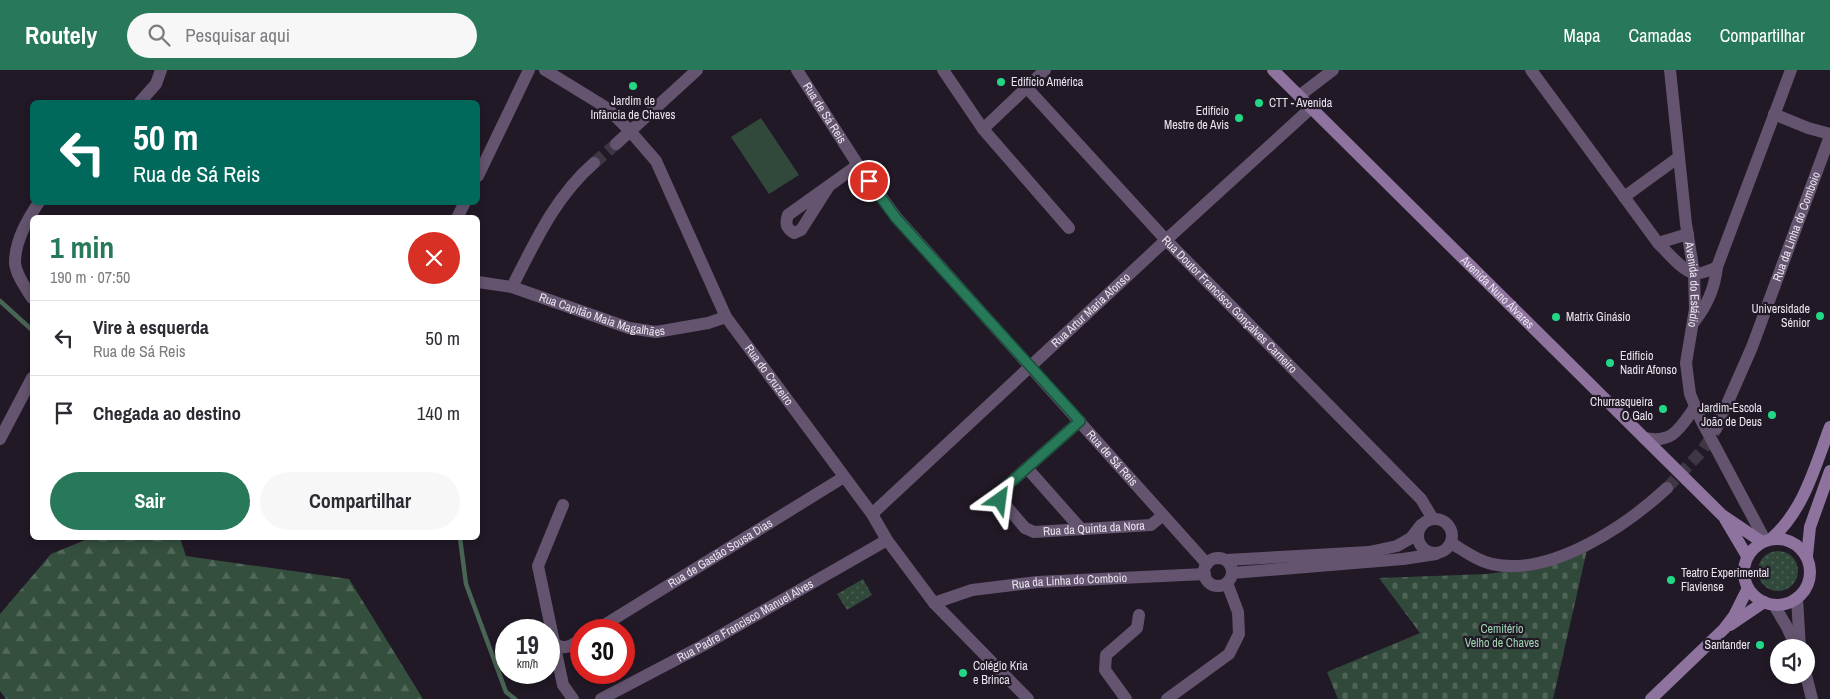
<!DOCTYPE html>
<html lang="pt">
<head>
<meta charset="utf-8">
<style>
	:root { --surface:#fff; --page:#f7f7f7; --text:#2b2b33; --muted:#7c7c81; --line:#e1e1e2; --accent:#277959 }
	body { margin:0; font-family:"Archivo Narrow",sans-serif; background:var(--page); color:var(--text); height:100vh; display:flex; flex-direction:column; font-size:19px; white-space:nowrap }
	* { box-sizing:border-box; margin:0 }
	p { font-size:16px; color:var(--muted) }
	.icon { flex:none; width:28px; height:28px; fill:none; stroke:currentColor; stroke-width:2; stroke-linecap:round; stroke-linejoin:round }
	.map { position:relative; flex:1; overflow:hidden }
	.sheet { position:absolute; left:30px; top:145px; width:450px; height:325px; display:flex; flex-direction:column; background:var(--surface); border-radius:8px; box-shadow:0 2px 8px #0003 }
	.sheet>* { flex:none }
	.banner { position:absolute; left:30px; top:30px; width:450px; height:105px; border-radius:8px; box-shadow:0 2px 8px #0003; background:#00695c; color:#fff; overflow:hidden }
	.fabs { position:absolute; left:1770px; top:569px; display:grid; gap:10px }
	.fabs a { display:grid; place-items:center; width:45px; height:45px; border-radius:50%; background:var(--surface); box-shadow:0 2px 8px #0003; font-size:25px }
	.speed { position:absolute; left:495px; top:549px; display:flex; gap:10px; font-size:25px; font-weight:700; text-align:center }
	.speed>* { display:grid; place-content:center; width:65px; height:65px; border-radius:50%; background:var(--surface); box-shadow:0 2px 8px #0003; line-height:1 }
	.speed small { font-size:12px; font-weight:400 }
	.speed .limit { border:8px solid #d22; background:#fff; color:#111 }
	.pin { position:absolute; display:grid; place-items:center; width:42px; height:42px; color:#fff; margin:-21px; border:2px solid #fff; border-radius:50%; box-shadow:0 1px 5px #0007 }
	.me { position:absolute; width:55px; margin:-28px; rotate:31deg; stroke-linejoin:round; filter:drop-shadow(0 0 4px #0008) }
	.turn { display:flex; align-items:center; gap:18px; height:105px; padding:0 20px; font-size:22px }
	.turn .icon { width:65px; height:65px; stroke-width:2.5 }
	.turn b { display:block; font-size:35px; line-height:42px }
	.round { display:grid; place-items:center; flex:none; width:52px; height:52px; border-radius:26px; background:var(--page) }
	.overview { display:flex; align-items:center; justify-content:space-between; height:85px; padding:0 20px }
	h1 { font-size:30px; font-weight:800; line-height:38px; color:var(--accent) }
	.button { display:flex; gap:10px; margin-top:auto; padding:10px 20px }
	.button a { flex:1; height:58px; border-radius:30px; background:var(--accent); color:#fff; font-size:20px; font-weight:800; line-height:58px; text-align:center }
	.button a+a { background:var(--page); color:var(--text) }
	ul { padding:0; list-style:none }
	li { display:flex; align-items:center; gap:15px; height:75px; padding:0 20px; border-top:1px solid var(--line) }
	li div { flex:1 }
	li b { display:block; font-size:19px }
	li em { font-style:normal }
	header { display:flex; align-items:center; gap:30px; box-sizing:border-box; height:70px; padding:0 25px; background:var(--accent); color:#fff }
	header strong { font-size:24px }
	nav { display:flex; gap:28px; margin-inline-start:auto; font-size:18px }
	.search { width:350px; height:45px; background:var(--page); display:flex; align-items:center; gap:12px; box-sizing:border-box; padding:0 18px; border-radius:28px; color:var(--muted); font-size:19px }
	.map>svg:first-child { display:block }
	.forest { fill:url(#forest-firs) }
	.cemetery { fill:url(#cemetery-stones) }
	.park { fill:url(#park-dots) }
	.pitch { fill:#31493a }
	.lines { fill:none; stroke-linecap:round; stroke-linejoin:round }
	.stream { stroke:#496554; stroke-width:4.5 }
	.minor-tunnel { stroke:#3f3744; stroke-width:12; stroke-dasharray:12 6; stroke-linecap:butt }
	.minor { stroke:#64546f; stroke-width:12 }
	.tertiary { stroke:#64546f; stroke-width:12 }
	.secondary { stroke:#8d739e; stroke-width:12 }
	.route-casing { stroke:#194f3a; stroke-width:12 }
	.route { stroke:#277959; stroke-width:9 }
	.poi-dot { fill:#22d887; stroke:#211926; stroke-width:2 }
	.labels { text-anchor:middle; dominant-baseline:central; stroke-width:4.5; stroke-linejoin:round; paint-order:stroke }
	.poi-label { font-size:12px; fill:#e9e4ee; stroke:#211926; text-anchor:start }
	.street-label { font-size:12px; fill:#e9e4ee; stroke:#211926 }
	.park-label { font-size:12px; fill:#9ed4b2; stroke:#211926 }
</style>
</head>
<body>
<header>
<strong>Routely</strong>
<div class="search"><svg class="icon" aria-label="search" viewBox="0 0 24 24"><circle cx="10" cy="10" r="6"/><path d="M15 15l6 6"/></svg>Pesquisar aqui</div>
<nav><a>Mapa</a><a>Camadas</a><a>Compartilhar</a></nav>
</header>
<div class="map">
<svg width="1830" height="629" viewBox="0 0 1830 629">
	<defs>
		<pattern id="forest-firs" width="22" height="20" patternUnits="userSpaceOnUse" patternTransform="scale(1.25)"><rect width="22" height="20" fill="#344f3e"/><path d="M5 1l3.5 6h-7zM16 11l3.5 6h-7z" fill="#51685a"/></pattern>
		<pattern id="cemetery-stones" width="16" height="16" patternUnits="userSpaceOnUse" patternTransform="scale(1.25)"><rect width="16" height="16" fill="#31493a"/><path d="M2 7V4a2 2 0 0 1 4 0v3zM10 15v-3a2 2 0 0 1 4 0v3z" fill="#4f6357"/></pattern>
		<pattern id="park-dots" width="8" height="8" patternUnits="userSpaceOnUse" patternTransform="scale(1.25)"><rect width="8" height="8" fill="#31493a"/><path d="M2 2h.1M6 6h.1" fill="none" stroke="#4f6357" stroke-width="1.8" stroke-linecap="round"/></pattern>
	</defs>
	<rect width="100%" height="100%" fill="#211926"/>
	<path class="forest" d="M90 468H180L186 486 349 509 423 629H6L0 621V544L51 484Z"/>
	<path class="cemetery" d="M1587 480 1553 629H1338L1327 602 1420 563 1379 508 1487 504 1544 496Z"/>
	<path class="park" d="M1758 501a20 20 0 1 1 40 0a20 20 0 1 1-40 0Z
		M863 509 872 525 847 540 837 524Z"/>
	<path class="pitch" d="M761 48 799 105 769 124 731 67Z"/>
	<g class="lines">
		<path class="stream" d="M0 231 32 260
			M460 468 466 514 506 622 515 629"/>
		<path class="minor-tunnel" d="M594 93 616 74
			M1667 418 1702 381 1715 361"/>
		<g class="minor">
			<path id="s1" d="M545 0 607 38 630 61 656 91 726 247 872 444 887 470 934 533 1028 629"/>
			<path id="s2" d="M797 0 858 95 896 147 1207 494"/>
			<path d="M943 0 983 59 1069 158"/>
			<path d="M1531 0 1658 173C1667 182 1682 200 1693 203 1701 205 1711 200 1717 197"/>
			<path id="s3" d="M1028 19 1166 170 1421 429 1433 449"/>
			<path d="M1299 26 1333 0"/>
			<path d="M140 32 156 14 161 0"/>
			<path d="M1774 44 1808 58 1830 64"/>
			<path d="M983 59 1045 0"/>
			<path d="M616 74 697 0"/>
			<path d="M478 106 529 0"/>
			<path d="M829 116 801 160 794 163C786 158 785 154 788 145L858 95"/>
			<path d="M1624 127 1679 87"/>
			<path d="M457 148 465 132"/>
			<path d="M1658 173 1688 164"/>
			<path id="s4" d="M478 212 512 217 629 258 656 262 708 253 726 247"/>
			<path d="M512 217C535 172 555 127 594 93"/>
			<path d="M32 228C26 218 16 205 15 193 15 171 27 150 39 132"/>
			<path d="M1694 252C1706 237 1715 217 1717 197L1791 0"/>
			<path id="s5" d="M1080 351 1002 420 999 425 1001 430 1025 458 1034 462 1151 455 1163 445"/>
			<path id="s6" d="M1716 359 1752 277 1830 66"/>
			<path d="M1644 368C1673 374 1680 358 1695 337"/>
			<path d="M0 369 32 308"/>
			<path d="M1027 398 1081 459"/>
			<path d="M563 435 538 496 563 615 573 629"/>
			<path id="s7" d="M872 444 1166 170 1311 38"/>
			<circle cx="1435" cy="466" r="17"/>
			<path d="M1451 473C1463 480 1477 491 1492 494 1551 507 1626 456 1667 418"/>
			<circle cx="1218" cy="502" r="14"/>
			<path d="M1226 490 1369 482 1397 476 1411 468 1421 455"/>
			<path d="M1232 503 1403 489 1436 484"/>
			<path d="M1797 528 1800 578"/>
			<path id="s8" d="M934 533 972 520 1037 512 1205 504"/>
			<path d="M1774 535 1787 557 1796 577"/>
			<path id="s9" d="M596 560 844 407"/>
			<path d="M555 574C565 581 572 575 581 569"/>
			<path d="M1806 605 1812 629"/>
			<path id="s10" d="M601 629 702 576 887 470"/>
			<path d="M1126 629 1105 600 1106 585 1137 558 1139 545"/>
			<path d="M1167 629 1229 584 1239 564 1238 542 1227 513"/>
		</g>
		<path class="tertiary" id="s11" d="M1670 0 1686 154 1694 203 1695 239 1686 293 1690 324 1701 350 1765 470"/>
		<g class="secondary">
			<path id="s12" d="M1273 0 1722 445 1762 472"/>
			<path d="M1725 449 1747 486"/>
			<path d="M1772 468C1804 440 1815 396 1830 357"/>
			<circle cx="1777" cy="502" r="33"/>
			<path d="M1807 486 1810 457 1830 401"/>
			<path d="M1730 555 1764 532"/>
			<path d="M1651 629 1724 559 1734 546 1748 518"/>
		</g>
	</g>
	<g class="lines">
		<g class="route-casing">
			<path id="route" d="M869 111 896 148 1080 351 1002 420 999 425 1000 430"/>
		</g>
		<use href="#route" class="route"/>
	</g>
	<g class="poi-dot">
		<circle cx="1001" cy="12" r="5"/>
		<circle cx="633" cy="16" r="5"/>
		<circle cx="1259" cy="33" r="5"/>
		<circle cx="1239" cy="48" r="5"/>
		<circle cx="1820" cy="246" r="5"/>
		<circle cx="1556" cy="247" r="5"/>
		<circle cx="1610" cy="293" r="5"/>
		<circle cx="1663" cy="339" r="5"/>
		<circle cx="1772" cy="345" r="5"/>
		<circle cx="1671" cy="510" r="5"/>
		<circle cx="1760" cy="575" r="5"/>
		<circle cx="963" cy="603" r="5"/>
	</g>
	<g class="labels">
		<g class="poi-label">
			<text x="1011" y="12">Edifício América</text>
			<text x="633" y="31" text-anchor="middle">Jardim de<tspan x="633" dy="14">Infância de Chaves</tspan></text>
			<text x="1269" y="33">CTT - Avenida</text>
			<text x="1229" y="41" text-anchor="end">Edifício<tspan x="1229" dy="14">Mestre de Avis</tspan></text>
			<text x="1810" y="239" text-anchor="end">Universidade<tspan x="1810" dy="14">Sénior</tspan></text>
			<text x="1566" y="247">Matrix Ginásio</text>
			<text x="1620" y="286">Edificio<tspan x="1620" dy="14">Nadir Afonso</tspan></text>
			<text x="1653" y="332" text-anchor="end">Churrasqueira<tspan x="1653" dy="14">O Galo</tspan></text>
			<text x="1762" y="338" text-anchor="end">Jardim-Escola<tspan x="1762" dy="14">João de Deus</tspan></text>
			<text x="1681" y="503">Teatro Experimental<tspan x="1681" dy="14">Flaviense</tspan></text>
			<text x="1750" y="575" text-anchor="end">Santander</text>
			<text x="973" y="596">Colégio Kria<tspan x="973" dy="14">e Brinca</tspan></text>
		</g>
		<g class="street-label">
			<text stroke="none"><textPath href="#s2" startOffset="51">Rua de Sá Reis</textPath></text>
			<text stroke="none"><textPath href="#s6" startOffset="218">Rua da Linha do Comboio</textPath></text>
			<text stroke="none"><textPath href="#s11" startOffset="216">Avenida do Estádio</textPath></text>
			<text stroke="none"><textPath href="#s12" startOffset="316">Avenida Nuno Álvares</textPath></text>
			<text stroke="none"><textPath href="#s3" startOffset="295">Rua Doutor Francisco Gonçalves Carneiro</textPath></text>
			<text stroke="none"><textPath href="#s7" startOffset="299">Rua Artur Maria Afonso</textPath></text>
			<text stroke="none"><textPath href="#s4" startOffset="129">Rua Capitão Maia Magalhães</textPath></text>
			<text stroke="none"><textPath href="#s1" startOffset="388">Rua do Cruzeiro</textPath></text>
			<text stroke="none"><textPath href="#s2" startOffset="501">Rua de Sá Reis</textPath></text>
			<text stroke="none"><textPath href="#s5" startOffset="222">Rua da Quinta da Nora</textPath></text>
			<text stroke="none"><textPath href="#s9" startOffset="146">Rua de Gastão Sousa Dias</textPath></text>
			<text stroke="none"><textPath href="#s8" startOffset="138">Rua da Linha do Comboio</textPath></text>
			<text stroke="none"><textPath href="#s10" startOffset="164">Rua Padre Francisco Manuel Alves</textPath></text>
		</g>
		<g class="park-label">
			<text x="1502" y="559">Cemitério<tspan x="1502" dy="14">Velho de Chaves</tspan></text>
		</g>
	</g>
</svg>
<div class="fabs">
<a><svg class="icon" aria-label="sound" viewBox="0 0 24 24"><path d="M4 9h4l5-4v14l-5-4H4zM17 9q2 3 0 6"/></svg></a>
</div>
<div class="speed"><div>19<small>km/h</small></div><div class="limit">30</div></div>
<div class="pin" style="left:869px;top:111px;background:#d93025"><svg class="icon" aria-label="arrive" viewBox="0 0 24 24"><path d="M6 21V4h12l-3 4 3 4H6"/></svg></div>
<svg class="me" style="left:1000px;top:430px" viewBox="-20 -20 40 40"><path d="M0-17L14 15 0 8-14 15z" fill="#277959" stroke="#fff" stroke-width="4"/></svg>
<div class="banner">
<div class="turn"><svg class="icon" aria-label="left" viewBox="0 0 24 24"><path d="M17 20v-9H6M10 6l-5 5 5 5"/></svg><div><b>50 m</b>Rua de Sá Reis</div></div>
</div>
<section class="sheet">
<div class="overview"><div><h1>1 min</h1><p>190 m · 07:50</p></div><a class="round" style="background:#d93025;color:#fff"><svg class="icon" aria-label="close" viewBox="0 0 24 24"><path d="M6 6l12 12M18 6L6 18"/></svg></a></div>
<ul>
<li><svg class="icon" aria-label="left" viewBox="0 0 24 24"><path d="M17 20v-9H6M10 6l-5 5 5 5"/></svg><div><b>Vire à esquerda</b><p>Rua de Sá Reis</p></div><em>50 m</em></li>
<li><svg class="icon" aria-label="arrive" viewBox="0 0 24 24"><path d="M6 21V4h12l-3 4 3 4H6"/></svg><div><b>Chegada ao destino</b></div><em>140 m</em></li>
</ul>
<div class="button"><a>Sair</a><a>Compartilhar</a></div>
</section>
</div>
</body>
</html>
